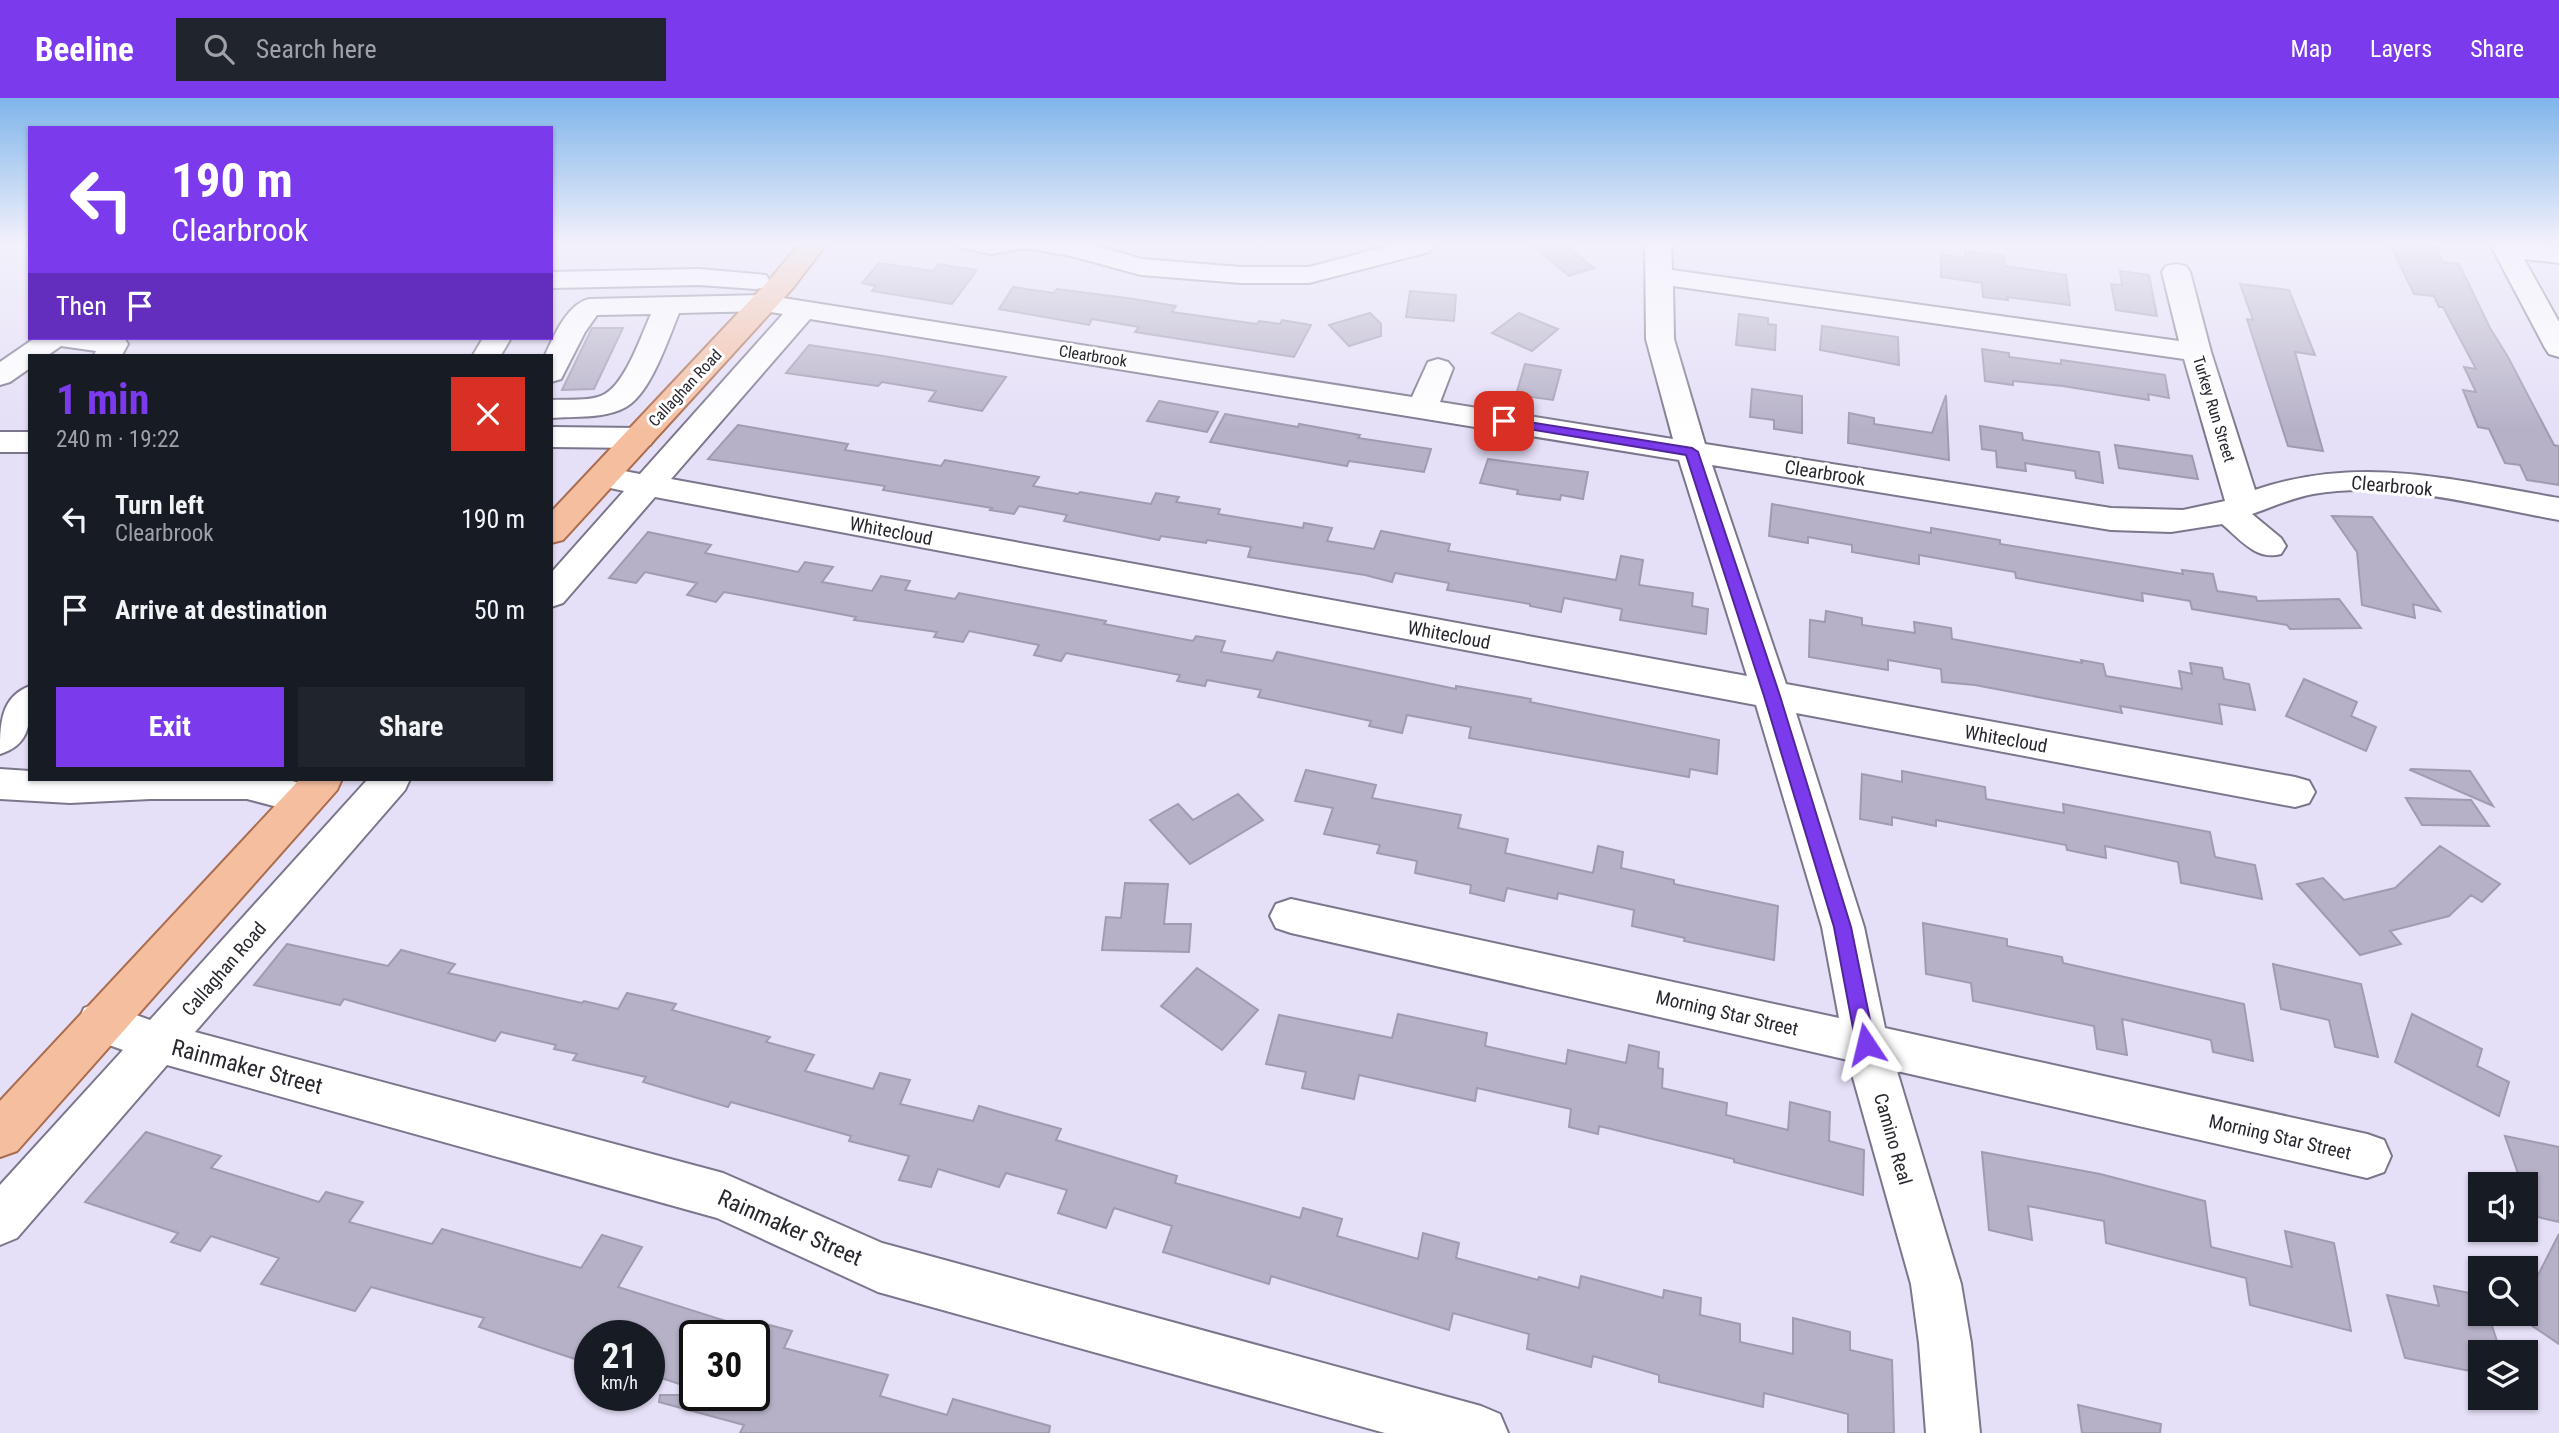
<!DOCTYPE html>
<html lang="en">
<head>
<meta charset="utf-8">
<style>
	:root { --surface:#171b24; --page:#20242c; --text:#f1f3f6; --muted:#9ea1a6; --accent:#7c3aed }
	body { margin:0; font-family:"Roboto Condensed",sans-serif; background:var(--page); color:var(--text); height:100vh; display:flex; flex-direction:column; font-size:26px; white-space:nowrap }
	* { box-sizing:border-box; margin:0 }
	p { font-size:23px; color:var(--muted) }
	.icon { flex:none; width:38px; height:38px; fill:none; stroke:currentColor; stroke-width:2; stroke-linecap:round; stroke-linejoin:round }
	.map { position:relative; flex:1; overflow:hidden }
	.drawer { position:absolute; left:28px; top:256px; width:525px; height:427px; display:flex; flex-direction:column; background:var(--surface); border-radius:0px; box-shadow:0 2px 5px #0004 }
	.drawer>* { flex:none }
	.top-card { position:absolute; left:28px; top:28px; width:525px; height:214px; border-radius:0px; box-shadow:0 2px 5px #0004; background:#7c3aed; color:#fff; overflow:hidden }
	.fabs { position:absolute; left:2468px; top:1074px; display:grid; gap:14px }
	.fabs a { display:grid; place-items:center; width:70px; height:70px; border-radius:0px; background:var(--surface); box-shadow:0 2px 5px #0004; font-size:35px }
	.speed { position:absolute; left:574px; top:1222px; display:flex; gap:14px; font-size:35px; font-weight:700; text-align:center }
	.speed>* { display:grid; place-content:center; width:91px; height:91px; border-radius:50%; background:var(--surface); box-shadow:0 2px 5px #0004; line-height:1 }
	.speed small { font-size:18px; font-weight:400 }
	.speed .limit { border:4px solid #111; border-radius:10px; background:#fff; color:#111 }
	.pin { position:absolute; display:grid; place-items:center; width:60px; height:60px; color:#fff; margin:-30px; border-radius:14px; box-shadow:0 4px 10px #0006 }
	.me { position:absolute; width:77px; margin:-38px; rotate:350deg; stroke-linejoin:round; filter:drop-shadow(0 0 5px #0008) }
	.turn { display:flex; align-items:center; gap:24px; height:147px; padding:0 28px; font-size:32px }
	.turn .icon { width:91px; height:91px; stroke-width:2.5 }
	.turn b { display:block; font-size:49px; line-height:60px }
	.then { display:flex; align-items:center; height:66px; padding:0 28px; background:#0003; gap:14px; font-size:26px }
	.round { display:grid; place-items:center; flex:none; width:74px; height:74px; border-radius:0px; background:var(--page) }
	.headline { display:flex; align-items:center; justify-content:space-between; height:119px; padding:0 28px }
	h1 { font-size:42px; font-weight:700; line-height:52px; color:var(--accent) }
	.action { display:flex; gap:14px; margin-top:auto; padding:14px 28px }
	.action a { flex:1; height:80px; border-radius:0px; background:var(--accent); color:#fff; font-size:28px; font-weight:700; line-height:80px; text-align:center }
	.action a+a { background:var(--page); color:var(--text) }
	ul { padding:0; list-style:none }
	li { display:flex; align-items:center; gap:21px; height:91px; padding:0 28px }
	li div { flex:1 }
	li b { display:block; font-size:26px }
	li em { font-style:normal }
	header { display:flex; align-items:center; gap:42px; box-sizing:border-box; height:98px; padding:0 35px; background:var(--accent); color:#fff }
	header strong { font-size:33px }
	nav { display:flex; gap:38px; margin-inline-start:auto; font-size:24px }
	.search { width:490px; height:63px; background:var(--page); display:flex; align-items:center; gap:18px; box-sizing:border-box; padding:0 24px; border-radius:0px; color:var(--muted); font-size:26px }
	.map>svg:first-child { display:block }
	.building { fill:#b6b1c7; stroke:#a09bb0; stroke-width:2 }
	.lines { fill:none; stroke-linecap:round; stroke-linejoin:round }
	.minor-casing { stroke:#7b768b; stroke-width:4 }
	.major-casing { stroke:#a96d4e; stroke-width:4 }
	.path { stroke:#a8a3b6; stroke-width:3.5; stroke-dasharray:4.5 4.5; stroke-linecap:butt }
	.minor { fill:#fff; fill-rule:evenodd }
	.major { fill:#f5be9f; fill-rule:evenodd }
	.route { fill:#7c3aed; stroke:#51269a; stroke-width:2 }
	.labels { text-anchor:middle; dominant-baseline:central; stroke-width:6; stroke-linejoin:round; paint-order:stroke }
	.far-street-label { font-size:16px; fill:#29262f; stroke:#fff }
	.street-label { font-size:19px; fill:#29262f; stroke:#fff }
	.near-street-label { font-size:23px; fill:#29262f; stroke:#fff }
</style>
</head>
<body>
<header>
<strong>Beeline</strong>
<div class="search"><svg class="icon" aria-label="search" viewBox="0 0 24 24"><circle cx="10" cy="10" r="6"/><path d="M15 15l6 6"/></svg>Search here</div>
<nav><a>Map</a><a>Layers</a><a>Share</a></nav>
</header>
<div class="map">
<svg width="2559" height="1335" viewBox="0 0 2559 1335">
	<rect width="100%" height="100%" fill="#e5dff7"/>
	<path class="building" d="M1528 144H1561L1594 170 1569 178Z
		M2389 144 2436 148 2443 164 2459 166 2490 230 2508 259 2554 347 2559 348V387L2527 382 2520 367 2505 365 2489 331 2478 329 2463 292 2476 294 2464 269 2476 271 2443 209H2439L2434 198 2414 196Z
		M1965 153 2004 158 2005 168 2066 177 2070 207 2007 199 2008 202 1983 199 1982 185 1941 179V156L1965 160Z
		M879 165 933 173 938 166 977 172 952 206 872 193 876 188 862 185Z
		M2120 173 2149 177 2157 218 2116 212 2111 186 2122 187Z
		M2240 186 2289 192 2315 257 2295 254 2323 353 2288 348 2247 221 2253 222Z
		M1013 189 1054 195 1057 191 1127 200 1176 208 1172 214 1257 226 1259 223 1280 226 1282 222 1311 227 1294 259 1135 234 1139 229 1092 221 1089 227 999 211Z
		M1410 193 1456 197 1454 223 1406 219Z
		M1370 215 1381 226V238L1349 248 1329 227Z
		M1519 215 1558 231 1532 253 1492 235Z
		M1739 216 1768 220V226L1776 227 1775 252 1736 247Z
		M1822 228 1898 239 1899 267 1820 252Z
		M592 230H623L594 291 562 292Z
		M809 247 883 258 1006 279 982 313 929 303 936 293 882 284 878 288 786 275Z
		M1982 251 2009 255V259L2061 266V262L2165 277 2169 300 2148 296 2149 302 2063 288 2013 283V287L1985 283Z
		M1525 266 1561 272 1553 302 1516 297Z
		M1752 291 1802 298V335L1774 331V322L1750 319Z
		M1946 297 1949 362 1848 345 1849 315 1874 320V326L1932 335Z
		M1159 303 1218 314 1207 334 1147 323Z
		M1225 316 1298 329 1299 326 1360 337 1358 340 1431 351 1424 374 1349 363 1347 368 1210 344Z
		M738 327 848 346 845 352 941 368 945 362 1039 379 1033 388 1078 396 1080 394 1151 406 1156 395 1179 399 1176 404 1220 411 1218 416 1303 430 1304 425 1332 430 1327 443 1374 451 1381 433 1450 446 1448 453 1616 482 1621 458 1643 462 1639 487 1693 495 1692 508 1708 511 1706 536 1620 522 1622 511 1564 500 1561 514 1530 508V506L1447 492 1449 485 1395 475 1392 484 1365 477 1248 459 1251 449 1207 442 1206 445 1161 438 1159 442 1064 423 1067 417 1019 408 1014 416 990 412 992 410 883 392 885 388 708 361Z
		M1980 328 2022 335 2023 342 2099 354 2103 385 2076 380 2075 373 2025 365 2026 373 1997 369 1996 353 1982 351Z
		M2115 347 2192 358 2198 381 2119 370Z
		M1488 361 1588 374 1583 401 1561 397 1560 402 1517 396 1518 392 1480 385Z
		M1772 406 1931 435V430L2000 442V446L2183 476 2182 472 2213 476 2217 493 2256 499 2257 503 2339 501 2361 530 2290 531 2287 527 2192 511 2190 503 2142 495 2143 503 2016 480 2015 474 1919 457V466L1852 454V447L1808 439V445L1769 438Z
		M2332 418 2372 419 2440 513 2413 506 2415 520 2362 507 2357 454Z
		M648 434 711 447 705 455 798 474 805 464 833 469 822 484 872 493 881 478 910 483 905 492 955 501 959 495 1106 523 1104 526 1193 543 1196 538 1225 543 1221 554 1273 563 1277 554 1456 591V588L1531 601 1530 604 1719 642 1717 676 1690 671 1689 679 1469 640 1471 629 1407 617 1402 635 1369 628 1371 623 1258 599 1261 592 1207 582 1205 588 1177 583 1180 577 1066 555 1061 563 1034 557 1039 547 969 533 963 544 934 539 937 534 854 522 856 519 724 494 716 504 687 497 697 485 645 474 636 485 609 480Z
		M1826 513 1862 520V527L1915 535 1914 524 1951 530 1952 541 2082 565 2081 562 2103 566 2106 578 2182 591 2179 573 2192 576 2190 565 2222 570 2224 581 2249 586 2255 612 2219 606 2222 626 2120 608 2122 615 1975 587 1942 584 1941 571 1888 562V572L1809 559 1810 522 1825 524Z
		M2304 581 2357 604 2351 618 2376 629 2366 653 2286 618Z
		M2411 671 2470 673 2493 708 2410 672Z
		M1306 672 1376 687 1372 700 1461 717 1458 730 1508 741 1505 755 1593 775 1598 748 1623 754 1621 770 1674 782V786L1778 808 1774 862 1684 843 1685 840 1632 828 1634 812 1558 795 1557 801 1507 790 1504 803 1470 795 1471 787 1415 775 1417 763 1377 755 1380 747 1324 736 1333 710 1295 703Z
		M1902 673 1985 689 1986 701 2064 715 2063 706 2210 734 2215 759 2255 767 2262 801 2181 785 2178 764 2105 748 2106 760 2067 752 2066 747 1936 722V728L1892 719V727L1860 721 1862 676 1902 684Z
		M1238 696 1263 722 1190 766 1150 722 1178 706 1193 722Z
		M2406 700 2471 702 2489 728 2422 727Z
		M2440 748 2500 786 2482 804 2471 797 2449 818 2390 833 2401 846 2360 857 2297 786 2323 780 2344 802 2395 790Z
		M1125 785 1168 786 1164 826H1191L1189 854 1102 852 1106 819 1121 820Z
		M1923 825 2007 841V848L2062 859 2063 865 2244 906 2253 963 2213 954 2211 942 2122 921 2127 957 2097 951 2094 928 1973 903 1971 885 1926 876Z
		M287 846 388 868 401 852 455 866 448 875 582 905 584 903 618 911 627 895 676 906 672 912 770 939 766 944 814 957 805 973 873 991 880 975 910 982 900 1006 973 1023 979 1008 1061 1031 1056 1042 1177 1078 1175 1085 1300 1120 1303 1110 1342 1121 1337 1138 1418 1161 1423 1135 1459 1145 1456 1160 1538 1182 1539 1179 1579 1190 1581 1178 1663 1200 1664 1192 1701 1200 1700 1217 1740 1226V1244L1793 1256V1220L1850 1234V1252L1892 1262 1894 1335H1848V1316L1764 1295 1763 1309 1659 1284V1277L1593 1258 1591 1269 1527 1251 1529 1236 1453 1215 1449 1232 1271 1178 1269 1186 1163 1154 1172 1128 1114 1110 1106 1130 1058 1115 1067 1092 1006 1075 999 1089 938 1071 931 1089 899 1082 909 1058 849 1043 851 1038 731 1004 728 1009 643 984 646 979 573 962 577 956 554 951 556 947 501 934 495 943 344 901 340 907 254 887Z
		M2273 866 2361 886 2378 959 2335 949 2329 922 2281 911Z
		M1197 870 1258 912 1222 952 1161 908Z
		M1398 916 1487 935 1485 948 1566 966 1568 952 1626 965 1629 947 1659 954 1658 970 1663 971 1662 990 1727 1005 1726 1017 1788 1032 1790 1004 1830 1014 1829 1043 1864 1052 1863 1097 1734 1064V1061L1599 1028 1598 1036 1569 1029 1571 1011 1477 990 1475 1003 1359 977 1354 1001 1302 990 1306 974 1266 966 1279 917 1392 940Z
		M2412 916 2482 951 2477 968 2509 984 2499 1018 2395 964Z
		M146 1034 221 1058 211 1070 319 1104 326 1094 363 1104 349 1124 432 1146 442 1131 581 1170 602 1137 642 1149 618 1189 754 1232V1223L792 1233 784 1250 888 1277 880 1298 947 1317 953 1301 1050 1328 1049 1335H740L744 1327 659 1304 660 1297H754V1237H695V1291L649 1276V1237H590V1266L479 1229 484 1220 371 1189 355 1213 261 1186 279 1160 211 1138 200 1153 171 1144 178 1135 85 1104Z
		M2505 1038 2559 1049V1124L2533 1118 2525 1096V1087H2522Z
		M1982 1054 2100 1076 2205 1103 2211 1149 2292 1169 2285 1133 2334 1145 2351 1233 2250 1207 2246 1180 2106 1145 2104 1123 2028 1108 2032 1142 1989 1132Z
		M2559 1136V1246L2525 1223V1177L2535 1183Z
		M2434 1188 2480 1197V1216H2488L2501 1255H2480V1275L2405 1260 2387 1197 2439 1208Z
		M2078 1307 2161 1326 2160 1335H2082Z"/>
	<g class="lines">
		<g class="minor-casing">
			<path id="minor" d="M958 144H1082L1142 161 1241 169H1309L1403 144H1431L1433 148 1429 154 1309 185H1241L1141 177 1071 158 1025 150 991 156 962 150Z
				M1645 144H1671L1672 172 2179 243 2162 174 2166 168 2176 166 2186 168 2190 174 2211 254 2255 392C2360 356 2453 382 2559 400V422C2480 408 2393 382 2313 396 2292 400 2272 409 2252 416L2281 440 2286 448 2281 456C2256 463 2240 441 2222 426L2171 434 2111 432 1712 367 1786 586 2295 679 2309 683 2315 694 2309 705 2295 709 1796 615 1864 829 1885 930 2367 1036 2384 1042 2391 1058 2384 1074 2367 1080 1897 973 1961 1186 1971 1245 1980 1335H1926L1919 1245 1911 1186 1848 962 1291 835 1276 830 1270 818 1276 806 1291 801 1839 920 1822 829 1756 607 655 399 563 505 551 509V475L624 393 592 386 587 379 592 372 603 369 640 376 783 216 764 213 679 215C668 241 651 295 626 309 605 321 575 318 551 320V302C567 301 591 304 605 296 626 284 641 238 651 216L597 217 585 234 561 281 551 284V257H545C554 238 567 206 589 201L764 197 1412 299 1428 264 1438 261 1448 264 1453 270 1440 304 1673 341 1646 241ZM1673 188 2184 261 2225 403 2183 412 2111 410 1705 346 1674 241ZM810 221 1679 362 1747 578 671 381Z
				M2489 144H2522L2559 149V165L2524 161 2559 224V259L2549 256 2545 250Z
				M699 171 766 177 770 183 766 189 756 191 699 187 551 190V174Z
				M35 240H124L128 246 122 257H94L96 253 61 248 48 257H30V270L10 284 0 287V264Z
				M483 240H511L501 257H473Z
				M551 329 639 330 650 333 655 340 650 347 639 350 551 349Z
				M0 334H30V354H0Z
				M30 588C30 618 34 646 0 656 0 627 0 599 30 588Z
				M0 671 30 673V681H285L318 690 324 701 318 712 304 716 247 701H150L70 705 0 701Z
				M368 681H410L405 692 195 934 723 1075 882 1145 1481 1308 1500 1316 1508 1335H1385L878 1194 717 1120 167 967 17 1140 0 1147V1087L123 952 84 938 78 924 84 910 100 904 150 922Z"/>
		</g>
		<g class="major-casing">
			<path id="major" d="M801 144H828L792 191 563 442 551 445V414L772 179Z
				M300 681H342L337 692 17 1053 0 1059V1003Z"/>
		</g>
		<path class="path" d="M1260 144 1263 148"/>
		<use href="#minor" class="minor"/>
		<use href="#major" class="major"/>
	</g>
	<linearGradient id="sky" x2="0" y2="1"><stop stop-color="#7fb5ea"/><stop offset="0.44" stop-color="#f3f1fb"/><stop offset="1" stop-color="#f3f1fb" stop-opacity="0"/></linearGradient>
	<rect width="2559" height="331" fill="url(#sky)"/>
	<path class="route" d="M1504 320 1692 350 1698 354 1780 598 1851 829 1875 946 1872 952 1866 955 1859 952 1856 946 1834 829 1764 598 1686 357 1499 326V321Z"/>
	<g class="labels">
		<g class="far-street-label">
			<text transform="translate(1093 258) rotate(9)">Clearbrook</text>
			<text transform="translate(685 290) rotate(-47)">Callaghan Road</text>
			<text transform="translate(2214 311) rotate(73)">Turkey Run Street</text>
		</g>
		<g class="street-label">
			<text transform="translate(1825 375) rotate(9)">Clearbrook</text>
			<text transform="translate(2392 388) rotate(5)">Clearbrook</text>
			<text transform="translate(891 433) rotate(11)">Whitecloud</text>
			<text transform="translate(1449 537) rotate(11)">Whitecloud</text>
			<text transform="translate(2006 641) rotate(10)">Whitecloud</text>
			<text transform="translate(224 871) rotate(-49)">Callaghan Road</text>
			<text transform="translate(1727 915) rotate(13)">Morning Star Street</text>
			<text transform="translate(2280 1039) rotate(13)">Morning Star Street</text>
			<text transform="translate(1893 1041) rotate(74)">Camino Real</text>
		</g>
		<g class="near-street-label">
			<text transform="translate(247 969) rotate(15)">Rainmaker Street</text>
			<text transform="translate(790 1130) rotate(24)">Rainmaker Street</text>
		</g>
	</g>
</svg>
<div class="fabs">
<a><svg class="icon" aria-label="sound" viewBox="0 0 24 24"><path d="M4 9h4l5-4v14l-5-4H4zM17 9q2 3 0 6"/></svg></a>
<a><svg class="icon" aria-label="search" viewBox="0 0 24 24"><circle cx="10" cy="10" r="6"/><path d="M15 15l6 6"/></svg></a>
<a><svg class="icon" aria-label="layers" viewBox="0 0 24 24"><path d="M12 4l9 5-9 5-9-5zM3 14l9 5 9-5"/></svg></a>
</div>
<div class="speed"><div>21<small>km/h</small></div><div class="limit">30</div></div>
<div class="pin" style="left:1504px;top:323px;background:#d93025"><svg class="icon" aria-label="arrive" viewBox="0 0 24 24"><path d="M6 21V4h12l-3 4 3 4H6"/></svg></div>
<svg class="me" style="left:1866px;top:946px" viewBox="-20 -20 40 40"><path d="M0-17L14 15 0 8-14 15z" fill="#7c3aed" stroke="#fff" stroke-width="4"/></svg>
<div class="top-card">
<div class="turn"><svg class="icon" aria-label="left" viewBox="0 0 24 24"><path d="M17 20v-9H6M10 6l-5 5 5 5"/></svg><div><b>190 m</b>Clearbrook</div></div>
<div class="then">Then<svg class="icon" aria-label="arrive" viewBox="0 0 24 24"><path d="M6 21V4h12l-3 4 3 4H6"/></svg></div>
</div>
<section class="drawer">
<div class="headline"><div><h1>1 min</h1><p>240 m · 19:22</p></div><a class="round" style="background:#d93025;color:#fff"><svg class="icon" aria-label="close" viewBox="0 0 24 24"><path d="M6 6l12 12M18 6L6 18"/></svg></a></div>
<ul>
<li><svg class="icon" aria-label="left" viewBox="0 0 24 24"><path d="M17 20v-9H6M10 6l-5 5 5 5"/></svg><div><b>Turn left</b><p>Clearbrook</p></div><em>190 m</em></li>
<li><svg class="icon" aria-label="arrive" viewBox="0 0 24 24"><path d="M6 21V4h12l-3 4 3 4H6"/></svg><div><b>Arrive at destination</b></div><em>50 m</em></li>
</ul>
<div class="action"><a>Exit</a><a>Share</a></div>
</section>
</div>
</body>
</html>
